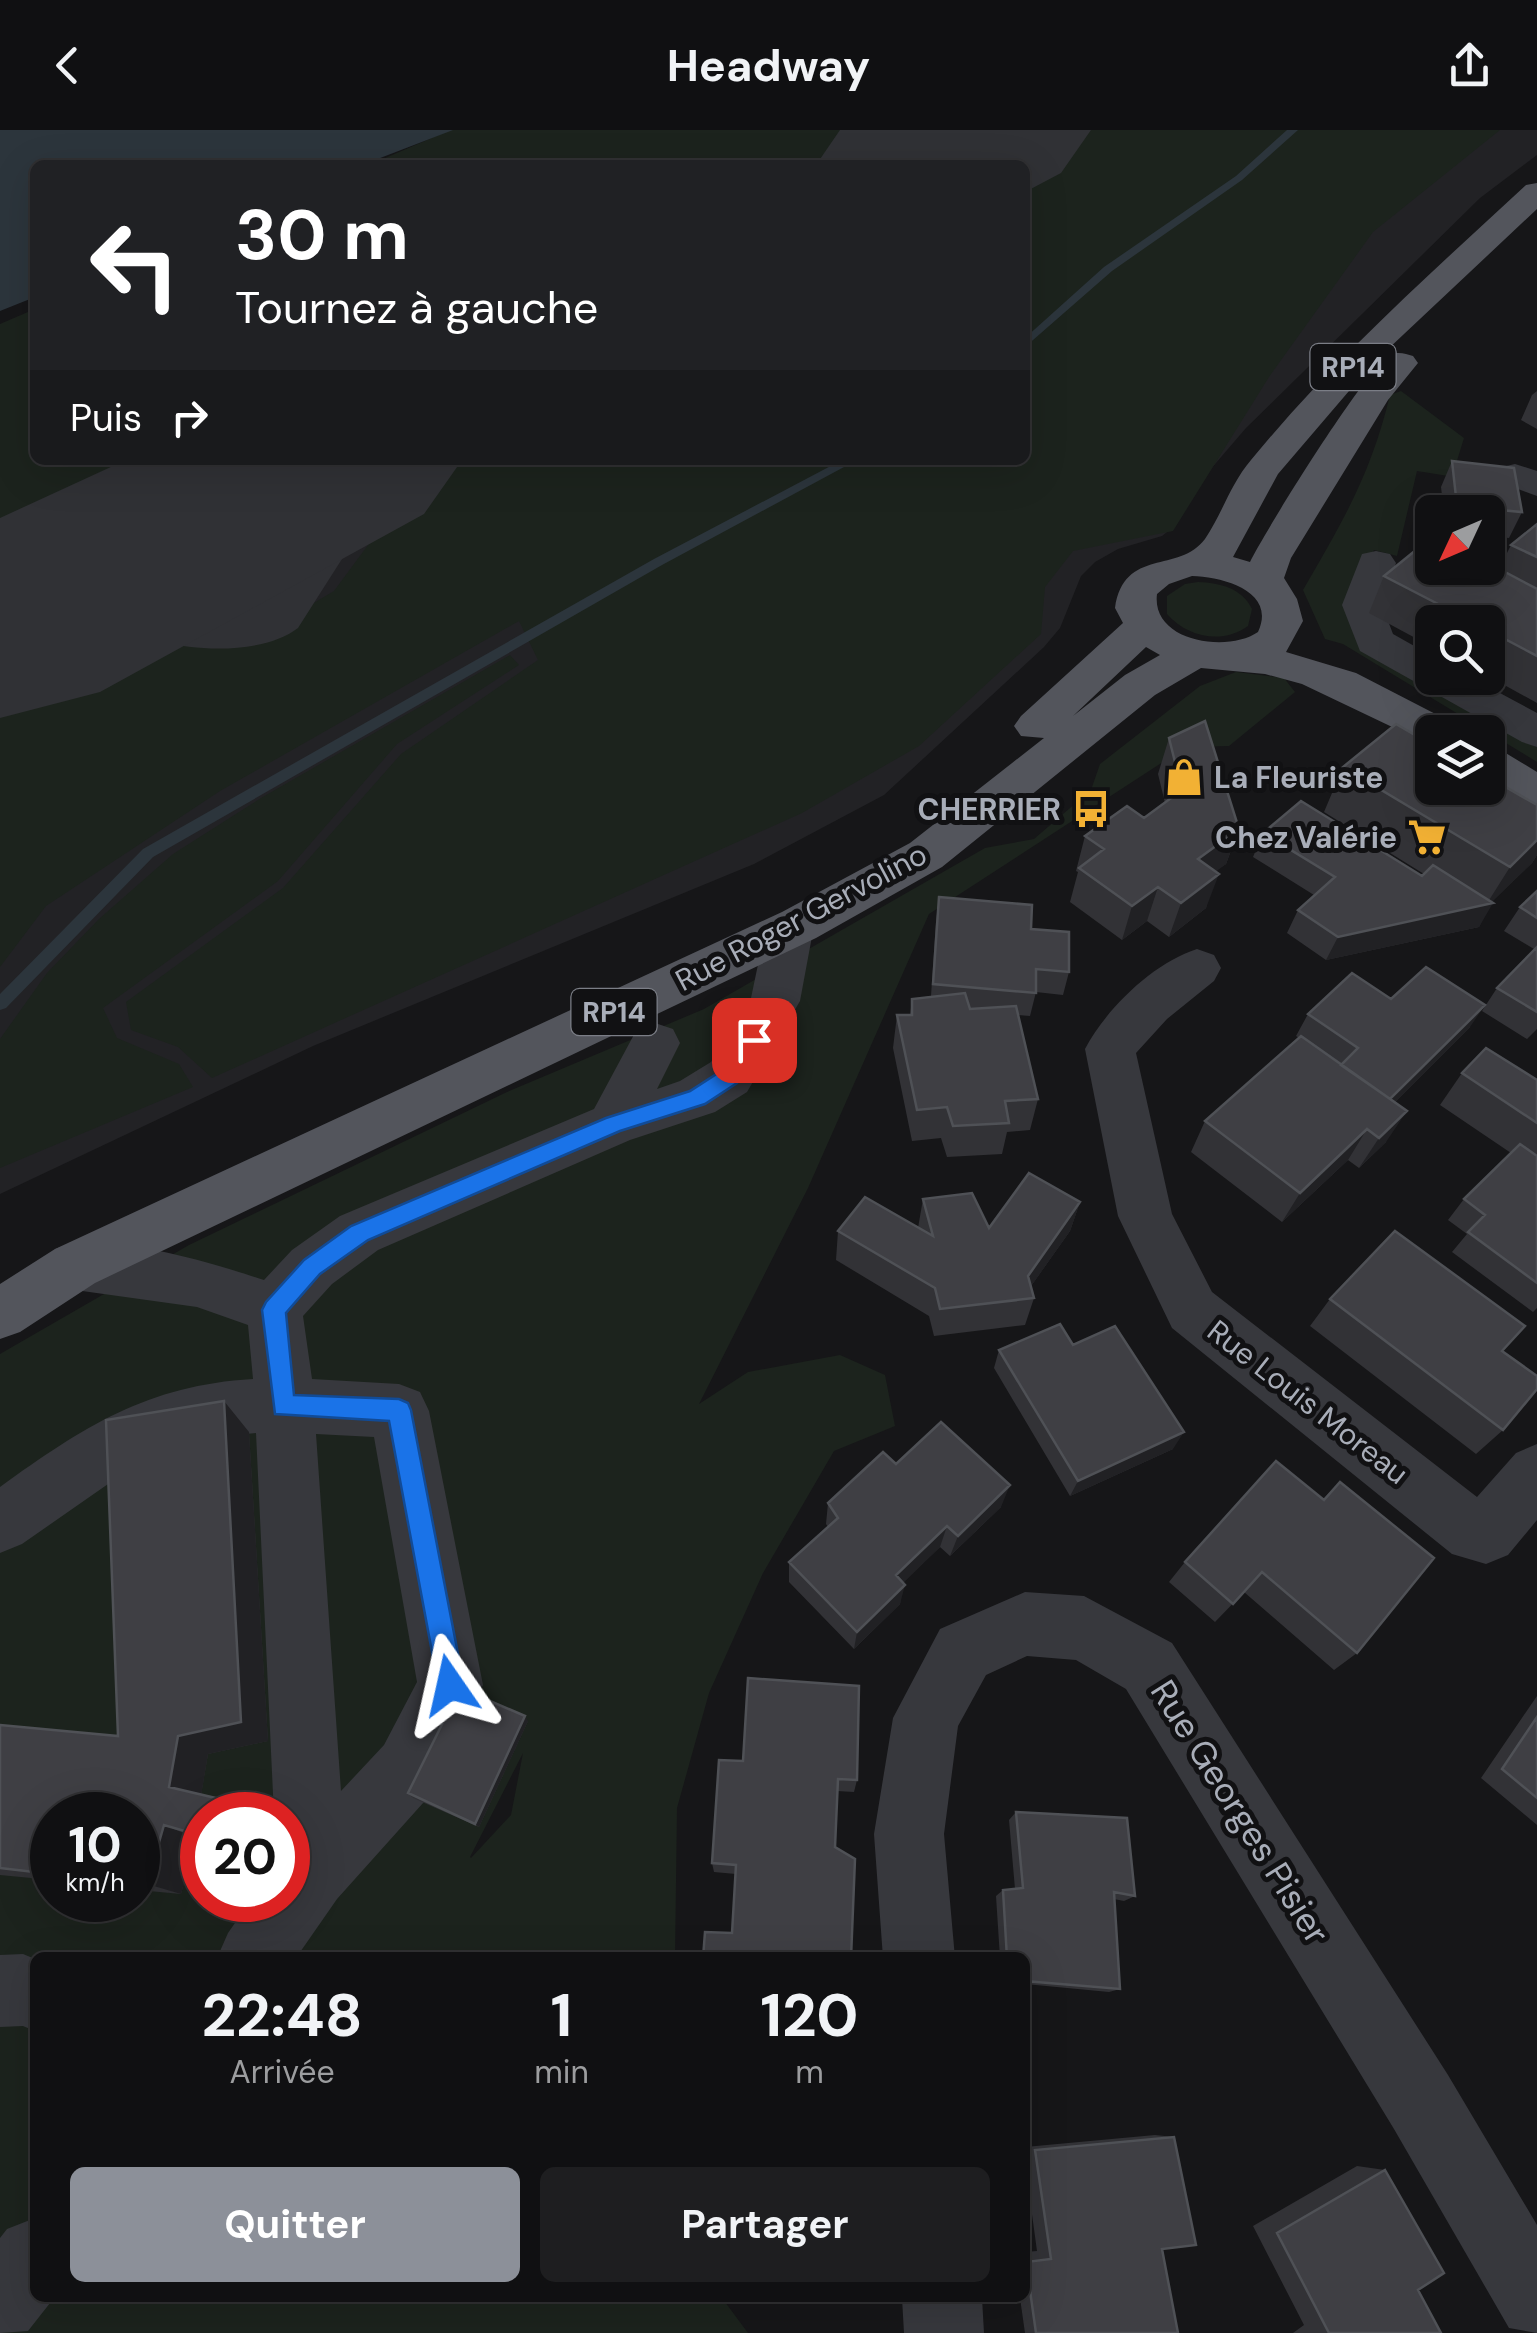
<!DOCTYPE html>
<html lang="fr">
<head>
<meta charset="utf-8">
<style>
	:root { --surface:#101012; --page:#1e1e20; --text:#f1f3f6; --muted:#9c9d9f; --line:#303032; --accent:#8c9099 }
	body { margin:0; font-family:"DM Sans",sans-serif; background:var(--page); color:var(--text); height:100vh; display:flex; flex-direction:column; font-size:38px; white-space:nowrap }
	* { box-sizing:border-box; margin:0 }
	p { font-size:32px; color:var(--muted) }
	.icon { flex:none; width:55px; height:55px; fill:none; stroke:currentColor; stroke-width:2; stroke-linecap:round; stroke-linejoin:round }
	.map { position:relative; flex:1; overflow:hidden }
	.drawer { position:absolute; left:30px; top:1822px; width:1000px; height:350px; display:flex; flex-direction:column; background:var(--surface); border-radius:15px; box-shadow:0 10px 40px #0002,0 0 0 2px var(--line) }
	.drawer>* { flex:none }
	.hud { position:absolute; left:30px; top:30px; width:1000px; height:305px; border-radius:15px; box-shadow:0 10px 40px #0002,0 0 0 2px var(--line); background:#202124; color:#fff; overflow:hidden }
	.needle { width:65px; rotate:226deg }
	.fabs { position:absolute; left:1415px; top:365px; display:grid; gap:20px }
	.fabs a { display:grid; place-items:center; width:90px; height:90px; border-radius:15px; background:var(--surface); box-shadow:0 10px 40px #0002,0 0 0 2px var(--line); font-size:50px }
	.speed { position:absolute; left:30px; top:1662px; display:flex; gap:20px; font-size:50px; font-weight:700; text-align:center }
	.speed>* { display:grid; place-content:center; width:130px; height:130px; border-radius:50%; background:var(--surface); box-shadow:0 10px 40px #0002,0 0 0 2px var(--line); line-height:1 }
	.speed small { font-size:25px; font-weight:400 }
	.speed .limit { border:15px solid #d22; background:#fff; color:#111 }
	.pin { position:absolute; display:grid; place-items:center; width:85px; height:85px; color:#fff; margin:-42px; border-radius:20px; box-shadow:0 5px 15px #0006 }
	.me { position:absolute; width:110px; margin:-55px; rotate:349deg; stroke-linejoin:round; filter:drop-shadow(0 0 8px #0008) }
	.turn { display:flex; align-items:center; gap:35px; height:210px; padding:0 40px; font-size:45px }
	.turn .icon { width:130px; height:130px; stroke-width:2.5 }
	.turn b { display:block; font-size:70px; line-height:85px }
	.then { display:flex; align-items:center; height:95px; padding:0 40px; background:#0003; gap:20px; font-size:38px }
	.eta { display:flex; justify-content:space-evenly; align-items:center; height:170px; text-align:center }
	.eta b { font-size:60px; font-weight:700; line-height:70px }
	.primary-button { display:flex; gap:20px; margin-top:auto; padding:20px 40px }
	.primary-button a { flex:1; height:115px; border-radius:15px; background:var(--accent); color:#fff; font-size:40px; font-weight:700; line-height:115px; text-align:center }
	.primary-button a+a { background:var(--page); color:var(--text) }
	header { display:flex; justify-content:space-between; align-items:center; height:130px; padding:0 40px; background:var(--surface); font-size:45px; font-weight:700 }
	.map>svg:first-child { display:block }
	.built { fill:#222225 }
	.green { fill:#1c231d; fill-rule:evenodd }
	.water { fill:#2c353c }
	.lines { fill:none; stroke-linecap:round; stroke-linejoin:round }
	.stream { fill:#2c353c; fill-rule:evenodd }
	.taxiway { fill:#303135; fill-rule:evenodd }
	.runway { fill:#303135; fill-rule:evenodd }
	.minor { fill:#37383d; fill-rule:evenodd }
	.major { fill:#53555c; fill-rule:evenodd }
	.wall { fill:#323236 }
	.shaded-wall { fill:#212124 }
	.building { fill:#3f3f44; stroke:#4f5156; stroke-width:2.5 }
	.route { fill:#1a73e8; stroke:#114b97; stroke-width:2.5 }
	.labels { text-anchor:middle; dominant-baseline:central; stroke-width:10; stroke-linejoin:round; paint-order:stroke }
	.shield { fill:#111113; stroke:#7b7e86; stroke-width:2.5 }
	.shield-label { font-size:28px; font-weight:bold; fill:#a8adb8 }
	.poi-label { font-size:30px; font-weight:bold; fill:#a8adb8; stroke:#111113; text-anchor:end }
	.street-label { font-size:30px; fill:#a8adb8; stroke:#111113 }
	.near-street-label { font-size:35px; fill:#a8adb8; stroke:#111113 }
</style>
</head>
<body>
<header><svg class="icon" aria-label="back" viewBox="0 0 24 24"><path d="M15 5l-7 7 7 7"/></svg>Headway<svg class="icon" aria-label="share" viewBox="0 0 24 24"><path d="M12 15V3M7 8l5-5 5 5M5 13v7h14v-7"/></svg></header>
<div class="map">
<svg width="1537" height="2203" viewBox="0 0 1537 2203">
	<rect width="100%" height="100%" fill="#161618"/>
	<path class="built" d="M481 0H1537V25L1480 68 1246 298 1203 348 1177 394 1162 406 1118 419 1095 432 1081 446 1060 498 1044 517 884 665 754 734 313 916 0 1064V203L35 330H1025V35H398Z"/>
	<path class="green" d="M406 0H891L819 35H369L441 4Z
		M1090 0H1500L1373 102 1269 247 1173 401 1073 421 1045 457 1041 504 919 616 802 683 212 948 178 917 131 900 126 872 283 758 401 624 538 530 519 491 220 661 46 776 0 837V575L104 518 253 509 334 461 408 361 467 330H1025L1022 35Z
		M35 179V330H210L0 431V194Z
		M1401 261 1464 308 1456 334 1486 352 1417 341 1397 426 1374 420 1362 441 1370 517 1537 617V632L1343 514 1325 509 1303 460C1343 391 1371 344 1390 265Z
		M1198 452C1220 453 1242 458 1252 479L1248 496C1222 515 1187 507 1167 484V466L1185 454Z
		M510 525 519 535 397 614 278 751 103 878 117 908 179 934 193 957 0 1038V909L47 843 99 789 173 724 261 668Z
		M1236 542 1284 548 1295 562 1229 616 1186 617 929 784 808 1058 699 1274 748 1242 840 1225 885 1245 895 1296 834 1321 763 1443 709 1563 677 1678 675 1827 35 1828V2168H722L748 2203H0V1224L189 1115 507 962 704 879 985 718 1034 709 1091 660 1100 634 1200 556ZM523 1623 511 1685 471 1728 470 1727ZM52 1685H138V1770H52ZM202 1685H288V1770H202Z"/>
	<path class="water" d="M0 0H453L362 35H35V167L0 181Z"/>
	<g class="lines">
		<path class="stream" d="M1287 0H1298L1242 50 1112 141 1025 217V208L1104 137 1236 46Z
			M842 330H857L662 435 153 727 6 878 0 880V864L143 719 654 429Z"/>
		<path class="taxiway" d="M302 330H405L298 498C257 530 156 522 116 492 95 477 87 456 83 432L117 384 142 369 238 347 275 357 279 362ZM247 409 219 448 195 443 193 432 217 415Z"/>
		<path class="runway" d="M840 0H1091L1061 43 1025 62V35H816Z
			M126 330H462L424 384 100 562 0 588V388Z"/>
		<path class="minor" d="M1515 334 1537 341V366L1502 353 1496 345 1502 337Z
			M1376 421 1390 424 1396 433 1382 475 1393 504 1432 526V548H1472L1537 583V617L1522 612 1360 521 1342 475 1362 424Z
			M789 783 806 788 813 801 800 871 747 962 715 982 630 1010 378 1120 332 1154 303 1186 312 1249 399 1254 420 1262 429 1281 483 1555 432 1663 337 1769 296 1828H217L228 1803 251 1770H288V1685H274L256 1303 195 1309 154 1322 22 1414 0 1423V1357C83 1297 148 1255 253 1249L248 1195 197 1177 75 1160 55 1153 47 1136 55 1119C107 1100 212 1133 264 1150L292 1120 340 1086 594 979 637 899 655 893 673 899 680 913 657 959 680 951 711 932 751 868 765 801 772 788ZM316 1304 374 1307 417 1552 384 1615 341 1661Z
			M1197 819 1214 825 1221 838 1214 851 1167 889 1136 923 1172 1084 1212 1162 1477 1367 1516 1323 1537 1314V1390L1508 1425 1486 1434 1452 1424 1172 1198 1118 1086 1085 919C1106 879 1153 833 1197 819Z
			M1025 1462 1084 1466 1172 1513 1448 1945 1537 2095V2203L1509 2198 1394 1999 1126 1559 1076 1530 1027 1526 986 1545 958 1596 944 1704 955 1828H883L874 1704 893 1588 940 1499Z
			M23 1824 35 1829V1901L23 1896 0 1897V1825Z
			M35 2088V2168H54L28 2201 0 2203V2108L7 2099Z
			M902 2168H982L984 2203H904Z"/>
		<path class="major" d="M1537 53V79L1387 220 1349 261 1278 344 1233 427 1250 432C1265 401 1367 237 1390 225 1398 221 1406 224 1413 226L1418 233 1388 270 1291 428 1284 448 1297 469 1303 491 1286 522 1356 543 1451 592 1457 602H1432V616L1302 554 1265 544 1201 538 1155 565 942 737 816 808 95 1153 20 1202 0 1209V1154L55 1119 782 782 910 713 1044 608 1021 606 1014 596 1021 586 1123 493 1115 478C1124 417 1179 444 1205 409 1222 384 1231 353 1251 330 1334 229 1431 143 1526 55ZM1192 446C1223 447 1277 461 1258 502 1228 523 1151 512 1157 464L1169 454ZM1146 517 1160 525 1125 545 1073 586Z
			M1488 618 1504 622 1537 642V679L1521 674 1488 653Z"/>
	</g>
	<path class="wall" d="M1537 261V299L1521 290 1532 265Z
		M1452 331 1522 382 1509 408 1488 406V382H1444L1441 357Z
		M1537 394V573L1488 546V492H1432V517L1369 483 1384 446 1499 439 1511 415Z
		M1169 608 1239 699 1226 734 1215 741 1206 778 1169 807 1147 791 1122 810 1070 772 1078 742 1076 741 1085 706 1144 688 1165 673 1158 644Z
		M1343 637 1537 675V725L1532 733 1491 772 1479 797 1326 830 1287 803 1298 780 1314 765 1253 727 1263 703 1422 746 1424 744 1324 682Z
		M1537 761V899L1527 909 1482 881 1497 858 1534 819 1504 801 1520 777Z
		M939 767 1031 799 1069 842 1063 865 1036 862 1030 886 1018 885 1038 969 1030 1000 1007 1002 1002 1024 947 1027 941 1008 912 1011 893 918 897 885H910L912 869 931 866 936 791Z
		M1391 869 1470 897 1395 972 1386 1012 1359 1038 1348 1030 1282 1092 1191 1022 1205 991 1299 908 1296 906 1308 884Z
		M1462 943 1537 950V1178L1533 1182 1452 1122 1467 1104 1448 1090 1464 1069 1511 1023 1440 975Z
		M923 1069 989 1098 1080 1072 1070 1101 1031 1156 1034 1168 1025 1195 934 1206 929 1186 836 1130 838 1101 918 1098Z
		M1330 1169 1502 1221 1503 1300 1476 1324 1310 1196Z
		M1073 1215 1173 1319 1070 1366 994 1238 999 1220Z
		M249 1302 268 1611 208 1624 201 1665 224 1670 252 1685H202V1710L196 1708 181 1764 138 1760V1685H52V1750L0 1745V1595L118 1606Z
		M896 1334 1001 1377 950 1426 940 1417 903 1452 900 1474 854 1519 789 1452V1432L828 1397 826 1394 828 1373Z
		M1340 1352 1357 1523 1334 1540 1244 1462 1215 1492 1169 1452 1185 1432 1323 1369Z
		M1537 1566V1695L1481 1648Z
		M528 1591 479 1697 413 1668 408 1663Z
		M743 1631 857 1650 854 1662 837 1661 732 1803 736 1744 714 1742 712 1733Z
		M1016 1682 1135 1766 1124 1771 1114 1769 1120 1859 1109 1862 1025 1854V1828H1000L996 1766 1003 1760 1015 1759 1009 1690Z
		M1155 2005 1174 2007 1162 2119 1178 2203H1025L1020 2168H1025V2122L1037 2121 1025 2033V2017Z
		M1357 2036 1385 2040 1418 2160 1441 2203H1293L1304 2195 1253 2096Z"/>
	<path class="shaded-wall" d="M1239 699 1226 734 1186 764 1198 729Z
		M1537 710V725L1532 733 1490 774 1493 773 1479 797 1326 830 1338 807 1486 775 1510 737Z
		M1219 744 1206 778 1169 807 1181 773Z
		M1158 757 1147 791 1122 810 1132 776Z
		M1485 875 1470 897 1373 994 1387 972Z
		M1407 981 1386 1012 1359 1038 1379 1008Z
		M1367 999 1348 1030 1282 1092 1300 1063Z
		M1080 1072 1070 1101 1022 1169 1028 1146Z
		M224 1271 249 1302 268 1611 208 1624 200 1672 169 1657Z
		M1184 1302 1173 1319 1070 1366 1078 1351Z
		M1010 1355 1001 1377 950 1426 958 1406Z
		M947 1396 940 1417 891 1465 896 1445Z
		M905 1455 900 1474 854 1519 857 1502Z
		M525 1586 528 1591 479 1697 475 1694Z
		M224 1670 252 1685H219Z
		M164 1695 196 1708 181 1764 147 1754Z"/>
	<path class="building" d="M1452 331 1514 338 1522 382 1457 376Z
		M1537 394V427L1511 415Z
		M1432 407V438H1488V433L1537 459V526L1488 500V492H1473L1384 446Z
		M1205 591 1239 699 1198 729 1219 744 1181 773 1158 757 1132 776 1079 738 1104 719 1085 706 1127 676 1144 688 1182 660 1169 608Z
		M1396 594 1432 615V658H1488V647L1537 675V710L1510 737 1343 637Z
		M1301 671 1422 746 1433 735 1493 773 1338 807 1298 780 1335 747 1263 703Z
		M1537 761V788L1520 777Z
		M939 767 1032 775 1031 799 1069 802V842L1036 839V863L933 854Z
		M1537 817V882L1497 858Z
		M1426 837 1485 875 1390 969 1341 935 1358 918 1308 884 1352 843 1391 869Z
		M965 863 970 879 1016 876 1038 969 1005 971 1009 993 953 996 947 977 917 980 897 885H912V869Z
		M1301 906 1407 981 1379 1008 1367 999 1300 1063 1205 991Z
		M1486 918 1537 950V993L1462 943Z
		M1520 1014 1537 1026V1153L1468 1102 1485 1085 1464 1069Z
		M1029 1043 1080 1072 1028 1146 1034 1168 940 1179 935 1158 838 1101 865 1067 933 1106 923 1069 972 1063 989 1098Z
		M1395 1101 1525 1196 1502 1221 1537 1246V1259L1503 1300 1330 1169Z
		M1060 1194 1073 1215 1115 1196 1184 1302 1078 1351 999 1220Z
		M224 1271 241 1592 178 1606 169 1657 224 1670 219 1685H202V1706L164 1695 147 1754 138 1753V1685H52V1744L0 1738V1595L118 1606 106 1290Z
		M941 1292 1010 1355 958 1406 947 1396 896 1445 905 1455 857 1502 789 1432 838 1388 828 1373 883 1322 896 1334Z
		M1276 1331 1324 1370 1340 1352 1434 1428 1357 1523 1262 1442 1233 1474 1185 1432Z
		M748 1548 859 1556 857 1650 838 1649 835 1717 855 1729 851 1828H703L705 1802 732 1803 736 1735 712 1733 719 1630 743 1631Z
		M460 1558 525 1586 475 1694 408 1663Z
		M1537 1587V1668L1502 1639Z
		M1016 1682 1127 1688 1135 1766 1114 1762 1120 1859 1025 1851V1828H1007L1003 1760 1023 1758Z
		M1174 2007 1196 2115 1162 2119 1178 2203H1036L1026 2132 1051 2129 1035 2020Z
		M1385 2040 1444 2143 1418 2160 1441 2203H1329L1277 2103Z"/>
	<path class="route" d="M754 902 764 910 737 953 705 974 620 1001 368 1110 320 1144 286 1183 294 1265 399 1269 408 1273 411 1280 464 1555 460 1565 450 1569 440 1565 389 1291 275 1284 262 1180 266 1172 304 1130 351 1096 606 988 690 961 721 941 746 905Z"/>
	<defs>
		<g id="shop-bare" transform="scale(3)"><path d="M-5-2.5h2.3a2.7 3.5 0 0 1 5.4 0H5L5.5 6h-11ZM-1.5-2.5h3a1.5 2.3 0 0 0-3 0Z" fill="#f2b134" stroke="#111113" stroke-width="2.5" paint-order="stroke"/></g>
		<g id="bus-bare" transform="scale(3)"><path d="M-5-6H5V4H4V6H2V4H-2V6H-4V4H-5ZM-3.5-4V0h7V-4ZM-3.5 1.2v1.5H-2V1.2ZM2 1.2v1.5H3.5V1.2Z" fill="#f2b134" stroke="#111113" stroke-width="2.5" paint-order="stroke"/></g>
		<g id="supermarket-bare" transform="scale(3)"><path d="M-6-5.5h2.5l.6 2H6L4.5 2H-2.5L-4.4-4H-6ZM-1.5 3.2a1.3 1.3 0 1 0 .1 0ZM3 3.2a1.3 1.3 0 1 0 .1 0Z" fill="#f2b134" stroke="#111113" stroke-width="2.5" paint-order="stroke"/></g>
	</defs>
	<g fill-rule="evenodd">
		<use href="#shop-bare" x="1184" y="647"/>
		<use href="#bus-bare" x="1091" y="679"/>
		<use href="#supermarket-bare" x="1427" y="707"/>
	</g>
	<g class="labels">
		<g class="shield">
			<rect x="1310.5" y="214" width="85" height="46" rx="8"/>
			<rect x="571.5" y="859" width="85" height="46" rx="8"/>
		</g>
		<g class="shield-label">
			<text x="1353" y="237">RP14</text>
			<text x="614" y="882">RP14</text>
		</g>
		<g class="poi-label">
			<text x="1214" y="647" text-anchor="start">La Fleuriste</text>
			<text x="1061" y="679">CHERRIER</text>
			<text x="1397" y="707">Chez Valérie</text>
		</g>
		<g class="street-label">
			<text transform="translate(801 787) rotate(-28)">Rue Roger Gervolino</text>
			<text transform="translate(1308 1272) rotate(38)">Rue Louis Moreau</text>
		</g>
		<g class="near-street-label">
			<text transform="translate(1240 1682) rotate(58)">Rue Georges Pisier</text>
		</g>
	</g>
</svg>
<div class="fabs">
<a><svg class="needle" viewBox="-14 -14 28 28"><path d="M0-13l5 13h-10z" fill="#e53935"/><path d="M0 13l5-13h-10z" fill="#9c9d9f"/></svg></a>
<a><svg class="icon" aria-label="search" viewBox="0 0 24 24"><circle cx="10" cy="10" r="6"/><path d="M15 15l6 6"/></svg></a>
<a><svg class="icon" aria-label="layers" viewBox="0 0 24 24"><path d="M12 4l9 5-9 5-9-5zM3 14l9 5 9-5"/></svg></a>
</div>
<div class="speed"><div>10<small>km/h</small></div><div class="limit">20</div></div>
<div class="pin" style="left:754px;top:910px;background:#d93025"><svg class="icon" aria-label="arrive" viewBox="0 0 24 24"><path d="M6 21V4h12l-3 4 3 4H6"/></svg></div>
<svg class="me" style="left:450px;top:1555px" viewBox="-20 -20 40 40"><path d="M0-17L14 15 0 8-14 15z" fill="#1a73e8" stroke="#fff" stroke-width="4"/></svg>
<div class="hud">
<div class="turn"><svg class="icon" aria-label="left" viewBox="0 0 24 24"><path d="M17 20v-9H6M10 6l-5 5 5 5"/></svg><div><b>30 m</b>Tournez à gauche</div></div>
<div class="then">Puis<svg class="icon" aria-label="right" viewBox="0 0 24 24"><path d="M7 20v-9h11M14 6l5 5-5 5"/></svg></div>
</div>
<section class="drawer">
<div class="eta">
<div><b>22:48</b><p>Arrivée</p></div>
<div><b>1</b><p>min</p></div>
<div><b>120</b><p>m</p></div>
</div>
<div class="primary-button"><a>Quitter</a><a>Partager</a></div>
</section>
</div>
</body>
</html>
